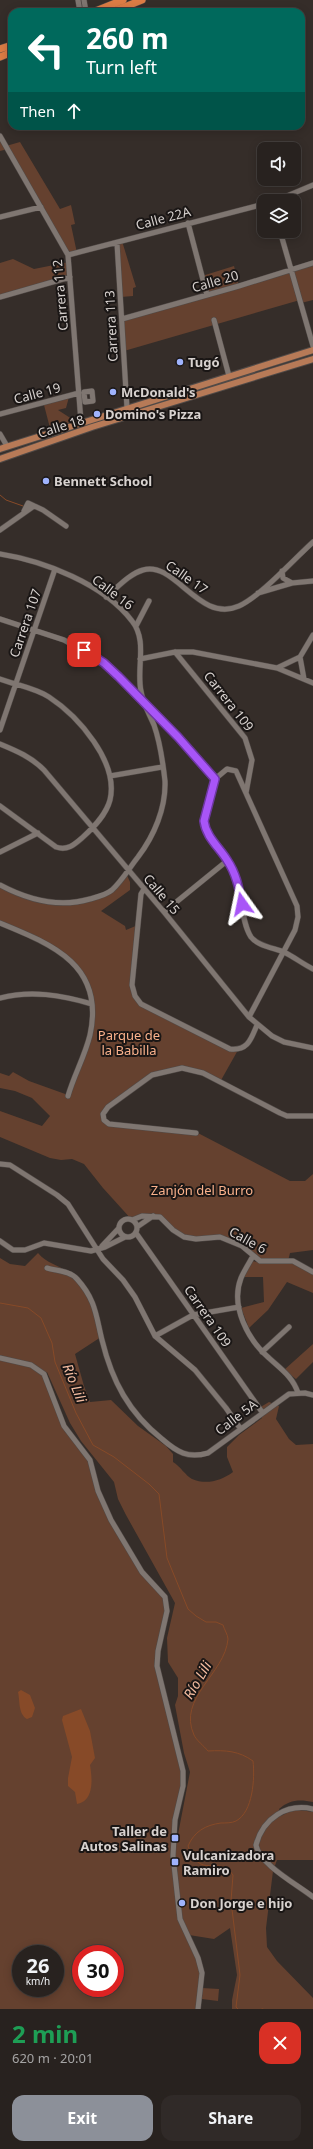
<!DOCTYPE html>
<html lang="en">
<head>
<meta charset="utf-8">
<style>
	:root { --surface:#28221f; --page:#302a28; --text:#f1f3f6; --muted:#a5a4a4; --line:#443f3d; --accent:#8c9099 }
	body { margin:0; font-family:"Noto Sans",sans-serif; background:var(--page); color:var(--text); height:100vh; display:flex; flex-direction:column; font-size:15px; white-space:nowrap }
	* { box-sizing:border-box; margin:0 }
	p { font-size:13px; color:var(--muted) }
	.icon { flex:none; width:22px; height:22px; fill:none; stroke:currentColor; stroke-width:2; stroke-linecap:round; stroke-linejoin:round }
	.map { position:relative; height:2009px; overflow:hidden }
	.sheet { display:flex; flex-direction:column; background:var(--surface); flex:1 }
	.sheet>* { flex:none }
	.hud { position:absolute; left:8px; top:8px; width:297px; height:122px; border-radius:12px; box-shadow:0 2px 10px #0003,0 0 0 1px var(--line); background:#00695c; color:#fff; overflow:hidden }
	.tools { position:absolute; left:257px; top:142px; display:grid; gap:8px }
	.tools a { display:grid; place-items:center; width:44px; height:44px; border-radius:8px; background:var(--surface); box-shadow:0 2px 10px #0003,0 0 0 1px var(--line); font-size:20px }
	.speed { position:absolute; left:12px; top:1945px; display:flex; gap:8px; font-size:20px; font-weight:700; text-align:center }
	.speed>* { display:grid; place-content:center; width:52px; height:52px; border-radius:50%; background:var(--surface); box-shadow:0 2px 10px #0003,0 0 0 1px var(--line); line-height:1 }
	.speed small { font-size:10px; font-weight:400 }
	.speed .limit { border:6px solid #d22; background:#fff; color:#111 }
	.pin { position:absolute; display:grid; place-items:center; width:34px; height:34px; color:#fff; margin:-17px; border-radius:8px; box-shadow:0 2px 6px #0006 }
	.me { position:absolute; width:44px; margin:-22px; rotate:348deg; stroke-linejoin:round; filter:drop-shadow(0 0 3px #0008) }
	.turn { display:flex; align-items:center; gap:14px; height:84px; padding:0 12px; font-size:18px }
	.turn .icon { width:52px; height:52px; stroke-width:2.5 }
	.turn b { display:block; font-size:28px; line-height:34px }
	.then { display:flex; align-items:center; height:38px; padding:0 12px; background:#0003; gap:8px; font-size:15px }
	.round { display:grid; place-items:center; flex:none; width:42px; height:42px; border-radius:12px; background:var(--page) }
	.head { display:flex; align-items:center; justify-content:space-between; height:68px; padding:0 12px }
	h1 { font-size:24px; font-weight:700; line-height:30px; color:#1e9e55 }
	.action { display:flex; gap:8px; margin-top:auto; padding:8px 12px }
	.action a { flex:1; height:46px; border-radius:12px; background:var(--accent); color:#fff; font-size:16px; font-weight:700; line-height:46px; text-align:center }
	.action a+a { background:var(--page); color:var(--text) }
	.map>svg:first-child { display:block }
	.green { fill:#65412f; fill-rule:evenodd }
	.water { fill:#874a28 }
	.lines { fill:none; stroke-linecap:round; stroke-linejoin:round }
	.stream { stroke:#874a28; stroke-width:1 }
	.minor-casing { stroke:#514a47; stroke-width:6 }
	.major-casing { stroke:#514a47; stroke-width:8 }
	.highway-casing { stroke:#514a47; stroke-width:8 }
	.minor { stroke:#7f7671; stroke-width:5 }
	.major { stroke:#b77a57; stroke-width:6 }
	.highway { stroke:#dc7c45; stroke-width:7 }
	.route-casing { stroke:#6d37a1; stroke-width:10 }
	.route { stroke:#a855f7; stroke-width:7 }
	.poi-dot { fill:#9fb3fd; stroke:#1a1615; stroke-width:1.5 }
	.labels { text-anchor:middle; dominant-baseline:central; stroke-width:4; stroke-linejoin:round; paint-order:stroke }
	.street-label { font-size:13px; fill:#d8d2cf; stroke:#1a1615 }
	.poi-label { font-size:13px; font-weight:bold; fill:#d8d2cf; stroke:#1a1615; text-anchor:start }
	.park-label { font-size:13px; fill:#fbb28c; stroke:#1a1615 }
	.water-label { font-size:14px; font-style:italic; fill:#f4bca0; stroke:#1a1615 }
</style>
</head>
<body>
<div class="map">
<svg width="313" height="2009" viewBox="0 0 313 2009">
	<rect width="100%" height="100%" fill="#352d29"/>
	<path class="green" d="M0 136 6 146 20 142 60 209 71 205 75 224 71 225 77 253 68 255 8 149 0 151Z
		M122 241 136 287 133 288V296L121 297 117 243Z
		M13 259 34 269 69 262 70 277 0 297V263Z
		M313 263V300L301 303 300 300 124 351 122 319 207 295 202 276 234 266 239 286Z
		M69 397 66 408 58 410 75 421 50 428 44 405Z
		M126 873 130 882V890L101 911 125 926 126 930 138 925 132 985 141 1004 223 1047 238 1050 220 1082 182 1068 152 1075 103 1114 109 1124 196 1132 290 1181H305L313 1174V1250L290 1253 288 1261H260L229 1240 184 1237 164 1219 154 1216 132 1220 103 1188 84 1164 72 1159 61 1160 50 1158 0 1137V1111L42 1126 50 1116 32 1098 15 1091 0 1088V1073L9 1076 13 1072 29 1081 68 1095C89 1041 114 982 50 945 35 936 16 930 0 923V885L35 900 60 904 106 894Z
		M38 1253C47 1264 61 1266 72 1274 89 1286 96 1318 101 1337L75 1354 84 1386 90 1402 111 1400 138 1426 166 1446 173 1454V1462C180 1466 186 1476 192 1479 206 1485 221 1481 233 1472L227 1457V1447L239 1435 262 1418 259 1408 269 1402 279 1406 276 1419 289 1439 296 1445 313 1444V1802C299 1799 289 1800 279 1809L281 1816 294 1809 313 1812V1860H277L273 1871 266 1928 267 1947 277 1961 313 1998V2009H232V2000L237 1975 230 1928 214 1939 189 1935 183 1923 181 1909 175 1850 190 1772 184 1753 175 1705 178 1696V1678L168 1662 167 1638 175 1603 126 1515 118 1499 114 1482 81 1441 70 1423 47 1372 44 1374 62 1421 85 1453 98 1491 138 1566 166 1600 157 1658 183 1771 173 1839 178 1910 201 1970 198 2009H0V1258L10 1264 25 1266ZM21 1954H55V1988H21ZM81 1954H115V1988H81Z
		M252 1261 268 1264 294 1263 313 1273V1293L287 1282 268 1310 249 1328 241 1308 264 1302 263 1277H244Z
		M313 1344V1362L296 1379 284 1370Z
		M202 1988 219 1989 218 2001 202 1999Z"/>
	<path class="water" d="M21 1690 30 1695 35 1708 32 1717 27 1719C18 1714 20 1700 18 1692Z
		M81 1709 90 1731 95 1758 90 1765C92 1777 95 1801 77 1804L75 1792 68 1786V1778L72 1757 62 1720 63 1716Z"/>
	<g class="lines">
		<path class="stream" d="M0 495 6 500 23 506
			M0 1303 28 1308 41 1318 52 1343 55 1362 76 1413 93 1445 114 1457 149 1484 159 1494 167 1558 188 1609 196 1616 206 1622H216L223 1625C224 1629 228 1635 228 1639 225 1674 177 1698 194 1735 196 1740 204 1746 208 1751 226 1750 239 1751 253 1761 255 1778 253 1812 236 1821 232 1823 226 1823 221 1823 205 1825 194 1832 188 1846 200 1881 219 1854 233 1875L231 1901 240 1975 236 2007 238 2009
			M262 2009H263"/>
		<g class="minor-casing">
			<path id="minor" d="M78 0 80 12
				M84 0 86 12
				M0 136 68 255 81 422
				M275 201 313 185
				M0 217 41 207
				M188 223 207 295
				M280 231 313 346
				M117 243 127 408
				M68 255 264 204
				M0 297 70 277
				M122 319 239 286 313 263
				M214 320 229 376
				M92 391 93 401 85 402 84 392Z
				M0 414 79 393
				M0 434 7 446
				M24 511 28 503 43 510 66 526
				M0 530 34 506
				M0 554C44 561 104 584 132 621 148 641 136 668 141 691 143 704 149 713 154 725 160 742 163 763 165 781 166 808 154 836 138 857 130 867 122 881 112 890 106 895 97 897 90 899 59 908 28 900 0 885
				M282 571 283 578 292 583
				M258 593 292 583 313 581
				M106 597C117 588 129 574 143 570 175 560 199 624 239 606 261 596 294 559 313 542
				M0 619 64 640 104 663 178 737 215 779
				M136 626 149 601
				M175 652 245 738 252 760 246 793
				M300 657 304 679
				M140 659 175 652H193L277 668 313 683
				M277 668 300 657 313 635
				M0 679C16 685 35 688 49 697 78 716 119 762 110 800 106 815 94 827 83 837 75 844 68 851 56 847L0 806
				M0 730 55 569
				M0 744C17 751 31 757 44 770L164 912 249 1017 272 1036 284 1042 313 1048
				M110 776 162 767
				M0 852 38 833
				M144 889 141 894 132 985 135 996 141 1004 230 1049C248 1051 251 1039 257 1025
				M164 912 228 860
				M0 923C54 945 105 966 90 1035 85 1056 74 1075 68 1096
				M0 998C31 990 61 995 92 1004
				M249 1017 295 930 298 917 297 906 236 771 227 769 215 779 204 821C206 843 230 857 236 878 241 894 242 924 251 937 258 946 274 948 284 952 294 957 303 964 313 969
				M196 1133 109 1124 104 1120 103 1114 108 1107 152 1075 182 1068 203 1073 280 1113 287 1116H313
				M0 1164 10 1165 57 1195 68 1204 103 1259 123 1280 135 1297 155 1336 195 1370 226 1408 240 1428
				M119 1228a9 9 0 1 1 18 0a9 9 0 1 1-18 0Z
				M132 1220 142 1216 160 1217 173 1230 184 1237 196 1239 220 1237 242 1246 260 1261H293L313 1272
				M137 1227 153 1216
				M136 1233 262 1412
				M0 1241 13 1250H25L44 1243 91 1251 105 1247 125 1237
				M102 1246 119 1228
				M253 1256C249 1263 244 1271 241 1278 230 1306 248 1340 269 1358 281 1369 293 1377 298 1393
				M47 1268C57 1271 70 1271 77 1279 96 1300 96 1316 102 1340 112 1381 129 1413 162 1439 177 1452 188 1459 208 1453L289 1394 305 1393 313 1395
				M155 1336 193 1315 239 1307
				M262 1352 289 1327
				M0 1358 31 1365 44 1374 64 1426 90 1460 98 1491 111 1520 142 1572 165 1597 167 1611 158 1651 157 1666 183 1771V1786L175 1820 173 1856 180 1919 198 1958 202 1973 198 2009
				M313 1809C287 1803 263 1818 256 1845 259 1864 298 1885 313 1897"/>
		</g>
		<g class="major-casing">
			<path id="major" d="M0 449 313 350
				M0 459 92 427 313 359"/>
		</g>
		<g class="highway-casing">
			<path id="highway" d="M93 12 123 0
				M112 12 142 0
				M0 49 12 45
				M0 57 12 52"/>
		</g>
		<use href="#minor" class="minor"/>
		<use href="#major" class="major"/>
		<use href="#highway" class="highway"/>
	</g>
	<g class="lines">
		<g class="route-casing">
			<path id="route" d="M84 650 104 663 119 677 178 737 215 779 204 821C206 837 219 847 227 860 236 873 239 888 242 904"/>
		</g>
		<use href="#route" class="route"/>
	</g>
	<g class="poi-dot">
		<circle cx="180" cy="362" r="4"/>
		<circle cx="113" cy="392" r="4"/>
		<circle cx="97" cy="414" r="4"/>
		<circle cx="46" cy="481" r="4"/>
		<rect x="171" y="1834" width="8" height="8" rx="2"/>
		<rect x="171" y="1858" width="8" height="8" rx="2"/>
		<circle cx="182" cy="1903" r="4"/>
	</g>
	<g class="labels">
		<g class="street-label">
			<text transform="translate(163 218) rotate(-15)">Calle 22A</text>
			<text transform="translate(215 281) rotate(-16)">Calle 20</text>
			<text transform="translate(60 295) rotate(-95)">Carrera 112</text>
			<text transform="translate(111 326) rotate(-93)">Carrera 113</text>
			<text transform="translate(37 393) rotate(-15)">Calle 19</text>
			<text transform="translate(61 426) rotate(-18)">Calle 18</text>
			<text transform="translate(187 577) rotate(35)">Calle 17</text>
			<text transform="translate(113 592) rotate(37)">Calle 16</text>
			<text transform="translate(25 623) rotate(-71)">Carrera 107</text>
			<text transform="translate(229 701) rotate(52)">Carrera 109</text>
			<text transform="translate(162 894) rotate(50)">Calle 15</text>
			<text transform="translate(248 1240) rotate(29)">Calle 6</text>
			<text transform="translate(208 1316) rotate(55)">Carrera 109</text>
			<text transform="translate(236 1417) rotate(-37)">Calle 5A</text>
		</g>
		<g class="poi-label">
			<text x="188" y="362">Tugó</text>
			<text x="121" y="392">McDonald's</text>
			<text x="105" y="414">Domino's Pizza</text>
			<text x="54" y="481">Bennett School</text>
			<text x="167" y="1831" text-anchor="end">Taller de<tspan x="167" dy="15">Autos Salinas</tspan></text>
			<text x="183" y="1855">Vulcanizadora<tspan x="183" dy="15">Ramiro</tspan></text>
			<text x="190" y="1903">Don Jorge e hijo</text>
		</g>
		<g class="park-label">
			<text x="129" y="1035">Parque de<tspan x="129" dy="15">la Babilla</tspan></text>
			<text x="202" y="1190">Zanjón del Burro</text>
		</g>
		<g class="water-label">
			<text transform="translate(75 1383) rotate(68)">Río Lili</text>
			<text transform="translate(197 1680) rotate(-60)">Río Lili</text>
		</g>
	</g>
</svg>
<div class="tools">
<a><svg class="icon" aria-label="sound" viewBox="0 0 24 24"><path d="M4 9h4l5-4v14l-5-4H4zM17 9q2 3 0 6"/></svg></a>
<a><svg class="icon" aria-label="layers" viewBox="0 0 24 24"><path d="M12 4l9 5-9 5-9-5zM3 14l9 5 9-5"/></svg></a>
</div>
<div class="speed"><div>26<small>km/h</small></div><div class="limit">30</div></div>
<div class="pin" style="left:84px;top:650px;background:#d93025"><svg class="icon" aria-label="arrive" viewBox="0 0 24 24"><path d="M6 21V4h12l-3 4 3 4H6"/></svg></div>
<svg class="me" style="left:242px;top:904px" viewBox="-20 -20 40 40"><path d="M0-17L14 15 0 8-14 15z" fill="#a855f7" stroke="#fff" stroke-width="4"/></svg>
<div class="hud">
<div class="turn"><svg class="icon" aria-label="left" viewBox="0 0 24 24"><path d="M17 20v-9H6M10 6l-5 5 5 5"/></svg><div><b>260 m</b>Turn left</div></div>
<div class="then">Then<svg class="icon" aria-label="ahead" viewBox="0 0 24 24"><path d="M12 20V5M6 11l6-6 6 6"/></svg></div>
</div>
</div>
<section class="sheet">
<div class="head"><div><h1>2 min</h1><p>620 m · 20:01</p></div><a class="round" style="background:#d93025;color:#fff"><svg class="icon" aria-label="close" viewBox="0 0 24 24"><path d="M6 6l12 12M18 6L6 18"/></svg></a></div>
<div class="action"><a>Exit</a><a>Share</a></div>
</section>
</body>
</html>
